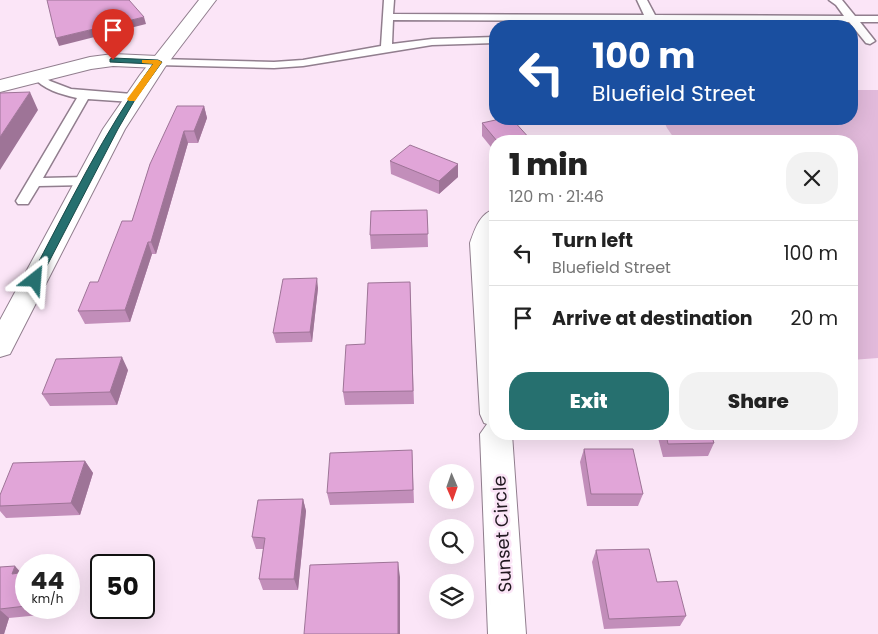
<!DOCTYPE html>
<html lang="en">
<head>
<meta charset="utf-8">
<style>
	:root { --surface:#fff; --page:#f2f2f2; --text:#222; --muted:#767676; --line:#e0e0e0; --accent:#26706f }
	body { margin:0; font-family:Poppins,sans-serif; background:var(--page); color:var(--text); height:100vh; display:flex; flex-direction:column; font-size:19px; white-space:nowrap }
	* { box-sizing:border-box; margin:0 }
	p { font-size:16px; color:var(--muted) }
	.icon { flex:none; width:28px; height:28px; fill:none; stroke:currentColor; stroke-width:2; stroke-linecap:round; stroke-linejoin:round }
	.map { position:relative; flex:1; overflow:hidden }
	.panel { position:absolute; left:489px; top:135px; width:369px; height:305px; display:flex; flex-direction:column; background:var(--surface); border-radius:20px; box-shadow:0 5px 20px #0002 }
	.panel>* { flex:none }
	.banner { position:absolute; left:489px; top:20px; width:369px; height:105px; border-radius:20px; box-shadow:0 5px 20px #0002; background:#1a4fa0; color:#fff; overflow:hidden }
	.needle { width:32px; rotate:178deg }
	.buttons { position:absolute; left:429px; top:464px; display:grid; gap:10px }
	.buttons a { display:grid; place-items:center; width:45px; height:45px; border-radius:50%; background:var(--surface); box-shadow:0 5px 20px #0002; font-size:25px }
	.speed { position:absolute; left:15px; top:554px; display:flex; gap:10px; font-size:25px; font-weight:700; text-align:center }
	.speed>* { display:grid; place-content:center; width:65px; height:65px; border-radius:50%; background:var(--surface); box-shadow:0 5px 20px #0002; line-height:1 }
	.speed small { font-size:12px; font-weight:400 }
	.speed .limit { border:2px solid #111; border-radius:8px; background:#fff; color:#111 }
	.pin { position:absolute; display:grid; place-items:center; width:42px; height:42px; color:#fff; margin:-51px -21px; border-radius:50% 50% 50% 0; rotate:-45deg; box-shadow:0 0 5px #0007 }
	.pin .icon { rotate:45deg }
	.me { position:absolute; width:55px; margin:-28px; rotate:28deg; stroke-linejoin:round; filter:drop-shadow(0 0 4px #0008) }
	.turn { display:flex; align-items:center; gap:18px; height:105px; padding:0 20px; font-size:22px }
	.turn .icon { width:65px; height:65px; stroke-width:2.5 }
	.turn b { display:block; font-size:35px; line-height:42px }
	.round { display:grid; place-items:center; flex:none; width:52px; height:52px; border-radius:20px; background:var(--page) }
	.head { display:flex; align-items:center; justify-content:space-between; height:85px; padding:0 20px }
	h1 { font-size:30px; font-weight:800; line-height:38px }
	.action { display:flex; gap:10px; margin-top:auto; padding:10px 20px }
	.action a { flex:1; height:58px; border-radius:20px; background:var(--accent); color:#fff; font-size:20px; font-weight:800; line-height:58px; text-align:center }
	.action a+a { background:var(--page); color:var(--text) }
	ul { padding:0; list-style:none }
	li { display:flex; align-items:center; gap:15px; height:65px; padding:0 20px; border-top:1px solid var(--line) }
	li div { flex:1 }
	li b { display:block; font-size:19px }
	li em { font-style:normal }
	.map>svg:first-child { display:block }
	.green { fill:#e2badb }
	.lines { fill:none; stroke-linecap:round; stroke-linejoin:round }
	.lane-casing { stroke:#917e8e; stroke-width:3 }
	.street-casing { stroke:#917e8e; stroke-width:2 }
	.secondary-casing { stroke:#917e8e; stroke-width:2 }
	.lane { fill:#fff; fill-rule:evenodd }
	.street { fill:#fff; fill-rule:evenodd }
	.secondary { fill:#fff; fill-rule:evenodd }
	.wall { fill:#c28eba }
	.shaded-wall { fill:#9e7497 }
	.building { fill:#e1a5d8; stroke:#9e7497 }
	.route { fill:#26706f; stroke:#194948 }
	.slow { fill:#f59e0b }
	.labels { text-anchor:middle; dominant-baseline:central; stroke-width:5; stroke-linejoin:round; paint-order:stroke }
	.near-street-label { font-size:18px; fill:#211920; stroke:#fbe5f7 }
</style>
</head>
<body>
<div class="map">
<svg width="878" height="634" viewBox="0 0 878 634">
	<rect width="100%" height="100%" fill="#fbe5f7"/>
	<path class="green" d="M851 90H878V358L851 360V141H676L667 128 663 119H851Z"/>
	<g class="lines">
		<g class="lane-casing">
			<path id="lane" d="M384 0H394L393 14 644 15 637 0H647L655 15 844 16 836 5 829 0H842L855 16H878V22H860L875 41 870 44 866 43 849 22 393 20 392 44 432 39 495 37V43L432 45 303 66 274 68 158 65 152 62 158 59 274 62 303 60 381 46Z
				M38 73 50 81 71 89 132 94 138 98 132 102 88 99 43 178 86 177 93 181 86 185 39 186 28 204H18L16 201 77 98C60 94 44 90 32 76Z"/>
		</g>
		<g class="street-casing">
			<path id="street" d="M113 54 158 56 165 58 167 62 165 66 158 68 113 66 91 69 0 92V80L90 57Z
				M495 209V434H512L526 634H488L480 434 487 424 484 423 480 414 470 243C475 229 479 214 495 209Z"/>
		</g>
		<g class="secondary-casing">
			<path id="secondary" d="M199 0H216L165 67 125 129 10 354 0 357V320L103 129 140 75Z"/>
		</g>
		<use href="#lane" class="lane"/>
		<use href="#street" class="street"/>
		<use href="#secondary" class="secondary"/>
	</g>
	<path class="wall" d="M204 106 207 118 198 143H188L156 254H152L130 322 85 324 78 311 98 282 132 221 150 164Z
		M482 123 531 140V141H495V152L482 136Z
		M390 161 458 164V177L439 194 391 174Z
		M427 210 428 247 371 249 370 235Z
		M410 282 414 404 345 405 343 392 365 344Z
		M318 288 312 342 276 343 273 333Z
		M128 370 117 405 50 406 42 394Z
		M657 434H711L714 443 708 456 663 457Z
		M584 449 643 494 638 506H587L580 462Z
		M412 450 414 503 330 505 327 493Z
		M85 461 93 473 80 515 6 518 0 511V495Z
		M303 499 306 511 298 590H263L259 579 263 549H256L252 537Z
		M596 550 657 582 686 616 680 626 604 629 592 562Z
		M0 567 21 573 26 572V608H62L61 613 9 618 4 634H0Z"/>
	<path class="shaded-wall" d="M144 17 146 24 59 46 56 38Z
		M30 92 38 110 0 170V137Z
		M204 106 207 118 198 143 194 131Z
		M184 131 188 143 156 254 151 242Z
		M458 164V177L439 194V181Z
		M148 242 152 254 130 322 125 310Z
		M317 278 318 288 312 342 310 332Z
		M122 357 128 370 117 405 110 392Z
		M85 461 93 473 80 515 71 503Z
		M303 499 306 511 298 590 294 579Z
		M398 562 400 577V634H398Z
		M15 566 24 576 12 574Z
		M55 608H62L61 613Z
		M0 610 9 618 4 634H0Z"/>
	<path class="building" d="M47 0H129L144 17 56 38Z
		M30 92 0 137V93Z
		M177 106H204L194 131H184L151 242H148L125 310 78 311 90 282H98L122 221H132L150 164Z
		M500 119H512L531 140 525 141H497L482 123Z
		M410 145 458 164 439 181 390 161Z
		M427 210 428 234 370 235 371 211Z
		M317 278 310 332 273 333 283 279Z
		M410 282 413 391 343 392 346 345 365 344 368 283Z
		M122 357 110 392 42 394 56 359Z
		M666 434H711L714 443 668 444Z
		M584 449H633L643 494H591Z
		M412 450 413 490 327 493 330 453Z
		M85 461 71 503 0 506V495L13 463Z
		M303 499 294 579H259L265 538 252 537 258 500Z
		M649 549 657 582 677 581 686 616 609 619 596 550Z
		M398 562V634H304L310 565Z
		M15 566 12 574 26 572V606L0 609V567Z"/>
	<path class="route" d="M113 58 158 60 162 62 136 98 118 129 38 283H31L29 280C68 207 104 131 153 64L110 62V59Z"/>
	<path class="slow" d="M142 60H158L162 62 135 101H129L127 99 153 64 142 63Z"/>
	<g class="labels">
		<g class="near-street-label">
			<text transform="translate(502 534) rotate(-93)">Sunset Circle</text>
		</g>
	</g>
</svg>
<div class="buttons">
<a><svg class="needle" viewBox="-14 -14 28 28"><path d="M0-13l5 13h-10z" fill="#e53935"/><path d="M0 13l5-13h-10z" fill="#767676"/></svg></a>
<a><svg class="icon" aria-label="search" viewBox="0 0 24 24"><circle cx="10" cy="10" r="6"/><path d="M15 15l6 6"/></svg></a>
<a><svg class="icon" aria-label="layers" viewBox="0 0 24 24"><path d="M12 4l9 5-9 5-9-5zM3 14l9 5 9-5"/></svg></a>
</div>
<div class="speed"><div>44<small>km/h</small></div><div class="limit">50</div></div>
<div class="pin" style="left:113px;top:60px;background:#d93025"><svg class="icon" aria-label="arrive" viewBox="0 0 24 24"><path d="M6 21V4h12l-3 4 3 4H6"/></svg></div>
<svg class="me" style="left:35px;top:280px" viewBox="-20 -20 40 40"><path d="M0-17L14 15 0 8-14 15z" fill="#26706f" stroke="#fff" stroke-width="4"/></svg>
<div class="banner">
<div class="turn"><svg class="icon" aria-label="left" viewBox="0 0 24 24"><path d="M17 20v-9H6M10 6l-5 5 5 5"/></svg><div><b>100 m</b>Bluefield Street</div></div>
</div>
<section class="panel">
<div class="head"><div><h1>1 min</h1><p>120 m · 21:46</p></div><a class="round"><svg class="icon" aria-label="close" viewBox="0 0 24 24"><path d="M6 6l12 12M18 6L6 18"/></svg></a></div>
<ul>
<li><svg class="icon" aria-label="left" viewBox="0 0 24 24"><path d="M17 20v-9H6M10 6l-5 5 5 5"/></svg><div><b>Turn left</b><p>Bluefield Street</p></div><em>100 m</em></li>
<li><svg class="icon" aria-label="arrive" viewBox="0 0 24 24"><path d="M6 21V4h12l-3 4 3 4H6"/></svg><div><b>Arrive at destination</b></div><em>20 m</em></li>
</ul>
<div class="action"><a>Exit</a><a>Share</a></div>
</section>
</div>
</body>
</html>
